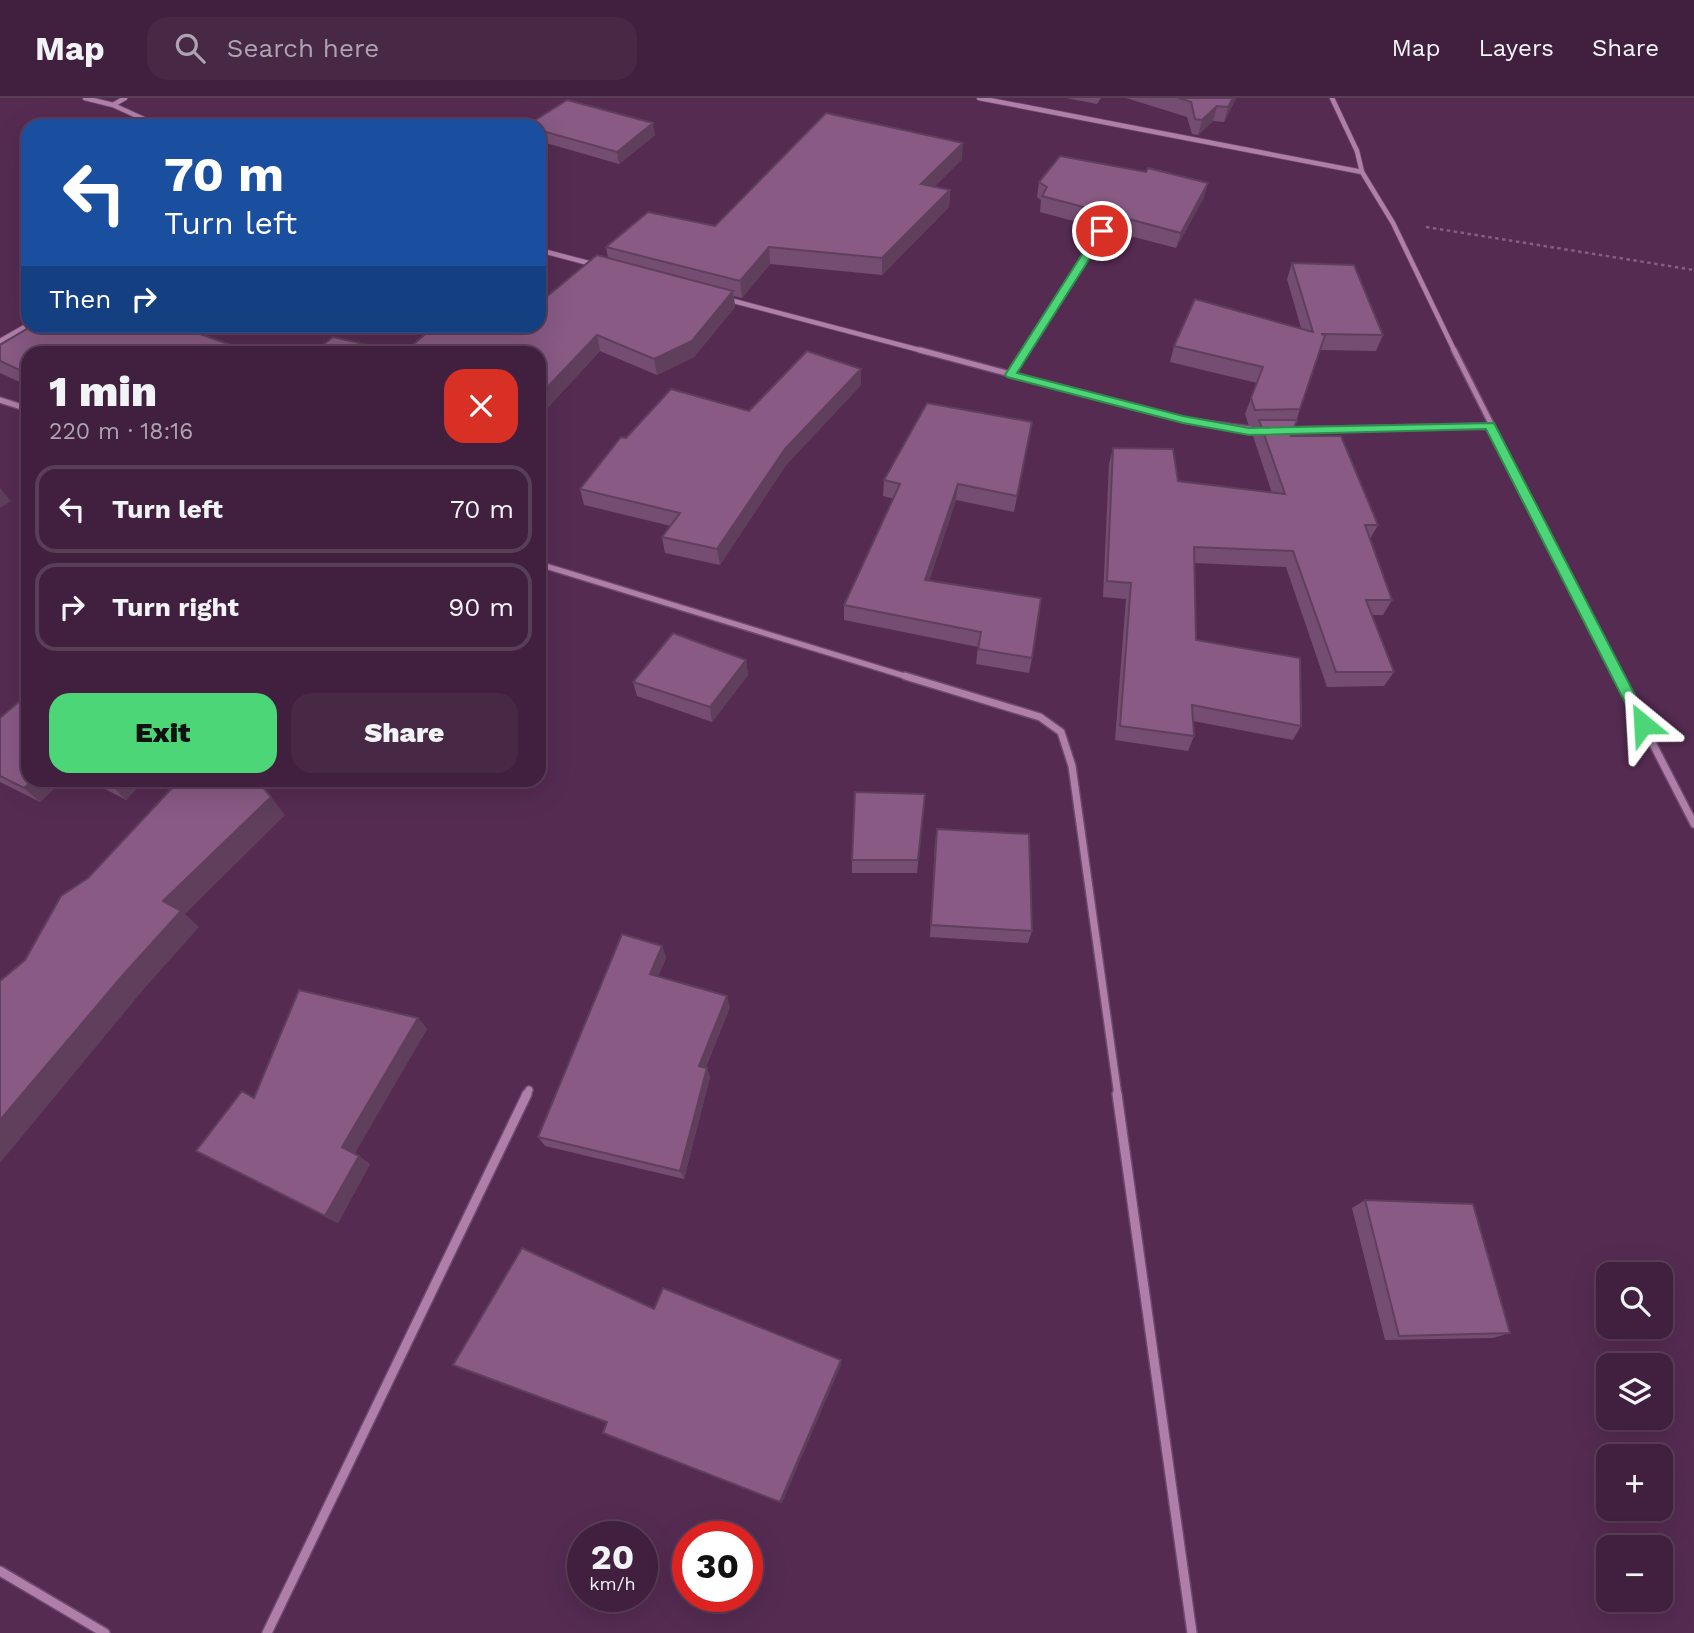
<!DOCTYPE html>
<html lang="en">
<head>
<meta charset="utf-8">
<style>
	:root { --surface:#40203e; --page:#472845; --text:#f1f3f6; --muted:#aea3b0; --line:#593e58; --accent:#4cd677 }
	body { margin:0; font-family:"Work Sans",sans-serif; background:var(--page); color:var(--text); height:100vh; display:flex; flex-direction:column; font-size:26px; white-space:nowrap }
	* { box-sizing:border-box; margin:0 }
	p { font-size:23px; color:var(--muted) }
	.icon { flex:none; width:38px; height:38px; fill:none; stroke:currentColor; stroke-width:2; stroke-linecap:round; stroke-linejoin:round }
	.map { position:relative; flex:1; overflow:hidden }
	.side { position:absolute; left:21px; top:248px; width:525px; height:441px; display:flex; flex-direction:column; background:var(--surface); border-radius:21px; box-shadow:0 7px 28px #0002,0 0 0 2px var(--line) }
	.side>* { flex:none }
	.guide { position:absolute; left:21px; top:21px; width:525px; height:214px; border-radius:21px; box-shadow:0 7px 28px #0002,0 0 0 2px var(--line); background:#1a4fa0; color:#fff; overflow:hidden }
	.tools { position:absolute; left:1596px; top:1164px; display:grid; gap:14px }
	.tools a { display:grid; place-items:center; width:77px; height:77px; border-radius:14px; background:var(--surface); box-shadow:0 7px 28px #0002,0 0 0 2px var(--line); font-size:35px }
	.speed { position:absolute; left:567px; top:1423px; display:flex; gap:14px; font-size:35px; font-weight:700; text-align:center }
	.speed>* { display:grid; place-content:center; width:91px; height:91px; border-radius:50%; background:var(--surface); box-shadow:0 7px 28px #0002,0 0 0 2px var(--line); line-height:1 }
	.speed small { font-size:18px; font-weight:400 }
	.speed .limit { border:10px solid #d22; background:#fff; color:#111 }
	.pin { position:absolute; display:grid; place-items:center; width:60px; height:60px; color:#fff; margin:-30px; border:4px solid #fff; border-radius:50%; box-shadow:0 2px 7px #0007 }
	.me { position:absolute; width:77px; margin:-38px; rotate:333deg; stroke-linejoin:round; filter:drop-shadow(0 0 5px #0008) }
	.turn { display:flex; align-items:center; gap:24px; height:147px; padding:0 28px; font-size:32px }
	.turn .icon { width:91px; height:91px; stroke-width:2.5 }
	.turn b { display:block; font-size:49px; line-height:60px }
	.then { display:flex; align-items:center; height:66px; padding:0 28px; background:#0003; gap:14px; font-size:26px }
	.round { display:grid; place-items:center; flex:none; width:74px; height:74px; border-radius:21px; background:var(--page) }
	.summary { display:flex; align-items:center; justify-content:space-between; height:119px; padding:0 28px }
	h1 { font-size:42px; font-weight:800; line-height:52px }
	.primary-button { display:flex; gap:14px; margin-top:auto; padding:14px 28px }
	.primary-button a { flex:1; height:80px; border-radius:21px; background:var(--accent); color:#111; font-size:28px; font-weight:800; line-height:80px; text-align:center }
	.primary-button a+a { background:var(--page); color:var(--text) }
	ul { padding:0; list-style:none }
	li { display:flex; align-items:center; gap:21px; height:88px; margin:0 14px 10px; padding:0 14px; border:4px solid var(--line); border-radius:21px }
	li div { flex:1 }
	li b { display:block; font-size:26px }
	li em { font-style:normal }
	header { display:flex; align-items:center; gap:42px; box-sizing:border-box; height:98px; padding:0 35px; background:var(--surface); border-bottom:2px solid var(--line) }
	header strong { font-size:33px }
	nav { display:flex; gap:38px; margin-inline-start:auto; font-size:24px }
	.search { width:490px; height:63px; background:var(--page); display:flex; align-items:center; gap:18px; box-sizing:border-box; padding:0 24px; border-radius:21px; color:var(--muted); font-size:26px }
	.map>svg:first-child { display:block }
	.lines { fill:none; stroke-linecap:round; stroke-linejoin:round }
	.street-far3-casing { stroke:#6e4a6c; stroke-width:6 }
	.street-far2-casing { stroke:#6e4a6c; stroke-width:8 }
	.street-far1-casing { stroke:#6e4a6c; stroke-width:10 }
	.street-casing { stroke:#6e4a6c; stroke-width:12 }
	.path { stroke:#845f81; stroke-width:2.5; stroke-dasharray:3.5 3.5; stroke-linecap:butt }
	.street-far3 { stroke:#af7faa; stroke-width:4.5 }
	.street-far2 { stroke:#af7faa; stroke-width:5 }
	.street-far1 { stroke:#af7faa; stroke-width:7 }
	.street { stroke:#af7faa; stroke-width:9 }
	.wall { fill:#754d72 }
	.shaded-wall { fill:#5f3f5c }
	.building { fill:#885a84; stroke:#5f3f5c; stroke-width:2 }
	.route { fill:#4cd677; stroke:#318b4d; stroke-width:2 }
</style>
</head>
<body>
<header>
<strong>Map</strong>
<div class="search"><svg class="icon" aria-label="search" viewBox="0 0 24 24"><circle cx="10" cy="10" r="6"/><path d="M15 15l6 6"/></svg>Search here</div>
<nav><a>Map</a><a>Layers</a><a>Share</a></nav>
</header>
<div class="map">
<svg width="1694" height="1535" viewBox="0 0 1694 1535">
	<rect width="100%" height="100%" fill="#552b52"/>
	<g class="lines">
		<g class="street-far3-casing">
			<path id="street-far3" d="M85 0 113 7 159 28
				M979 0 1362 74
				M1332 0 1357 53 1362 74 1393 125 1455 254
				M113 7 125 0
				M539 152 596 167
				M726 201 927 254
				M0 243 28 227
				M1025 254 1102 133"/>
		</g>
		<g class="street-far2-casing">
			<path id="street-far2" d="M920 252 1183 322 1264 333
				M1454 252 1619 580
				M1011 277 1027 252
				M0 302 28 311
				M1287 332 1490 328
				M539 466 911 580"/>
		</g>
		<g class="street-far1-casing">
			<path id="street-far1" d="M905 578 1040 619 1061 634 1072 668 1118 998
				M1618 578 1694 726
				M526 998 529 992"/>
		</g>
		<g class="street-casing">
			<path id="street" d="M1117 996 1192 1535
				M0 1473 105 1535
				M267 1535 527 996"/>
		</g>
		<path class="path" d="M1426 129 1694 172"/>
		<use href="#street-far3" class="street-far3"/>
		<use href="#street-far2" class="street-far2"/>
		<use href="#street-far1" class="street-far1"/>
		<use href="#street" class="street"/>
	</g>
	<path class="wall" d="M1066 0H1101L1097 6Z
		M1126 0H1236L1224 24 1213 23 1198 37 1192 36 1187 19Z
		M539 28 655 37 619 66 539 43Z
		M962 61 934 89 950 92 949 109 882 177 770 166 742 200 734 198 735 209 694 259 657 277 600 253 539 319V256L403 255 539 228 608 160 606 149 715 128Z
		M1039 84 1208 85 1203 101 1176 150 1107 132 1103 128 1099 130 1040 114 1041 102 1037 99Z
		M1292 165 1383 237 1376 253 1320 252 1291 338 1378 427 1370 441 1392 502 1383 517H1372L1394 574 1384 588 1327 589 1286 469 1194 465 1196 542 1301 628 1293 642 1193 623 1194 638 1188 653 1115 642 1126 501 1103 499 1109 366 1113 350 1178 383 1272 395 1253 338 1257 328H1249L1245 316 1257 285 1170 264 1174 248 1301 230 1287 181Z
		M0 247 28 256V288L0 275Z
		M861 287 786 367 720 467 665 455 662 439 671 428 584 407 580 391 626 340Z
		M1032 324 1014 414 956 402 929 483 1032 560 1029 575 976 566 978 549 844 522V507L894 401 883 398 884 382Z
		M746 562 748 577 712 624 637 598 633 584Z
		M0 620 28 682H63L40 704 0 684Z
		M88 682H144L126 702Z
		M925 696 917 775H852V762Z
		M937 731 1032 833 1028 845 930 839 935 744Z
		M662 848 666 860 658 878 730 909 706 969 710 979 684 1081 545 1048 538 1039Z
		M418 920 427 931 354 1055 370 1066 338 1125 196 1053 254 1000Z
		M1365 1102 1510 1235 1493 1240 1385 1242 1352 1110Z"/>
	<path class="shaded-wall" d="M1233 0H1236L1224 24 1228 9Z
		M1217 8 1213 23 1198 37 1202 22Z
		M653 25 655 37 619 66 617 54Z
		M963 45 962 61 920 103 921 86Z
		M1208 85 1203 101 1176 150 1181 135Z
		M950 92 949 109 882 177V160Z
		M1106 113 1103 128 1099 130 1102 114Z
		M769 149 770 166 742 200 740 183Z
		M733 193 735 209 694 259 657 277 654 261Z
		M597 237 600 253 539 319V298Z
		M861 271V287L786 367 720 467 717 451 785 351Z
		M958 386 956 402 924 497 925 482Z
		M0 390 11 403 0 410Z
		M746 562 748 577 712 624 710 609Z
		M33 682H63L40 704 24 690Z
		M118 682H144L126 702 112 688Z
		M271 699 285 717 185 816 199 829 143 892 0 1065V1022L163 803Z
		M662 848 666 860 654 887 650 876Z
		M727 898 730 909 702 978 699 968Z
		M418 920 427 931 354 1057 342 1049Z
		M707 970 710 979 684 1081 680 1073Z
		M359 1058 370 1066 338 1125 325 1118Z
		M841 1262V1267L782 1405 780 1404Z"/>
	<path class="building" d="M1179 0H1233L1228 9 1217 8 1202 22 1195 21 1191 4Z
		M567 2 653 25 617 54 539 32V28H526Z
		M826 15 963 45 921 86 950 92 882 160 769 149 740 183 606 149 648 114 715 128Z
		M1060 58 1146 74 1148 70 1208 85 1181 135 1110 116 1106 113 1102 114 1042 98 1047 89 1039 84Z
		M597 157 733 193 692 243 654 261 597 237 539 298V256H311L333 239 403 255 435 228H539V205Z
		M1292 165 1354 167 1383 237 1321 236 1325 237 1300 311 1255 312 1251 300 1263 269 1174 248 1195 201 1313 234Z
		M32 228H177L257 256H77L76 253 71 256H28V276L0 263V247Z
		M807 253 861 271 785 351 717 451 662 439 680 415 580 391 621 339 626 340 671 291 749 313Z
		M927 305 1032 324 1017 398 958 386 925 482 1041 500 1032 560 978 551 981 534 844 507 900 386 884 382Z
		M1259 322H1297L1291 338H1341L1378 427H1365L1392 502H1366L1394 574H1336L1293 453 1194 449 1196 542 1300 560 1301 628 1192 607 1194 638 1120 628 1131 485 1107 483 1113 350 1173 351 1178 383 1285 396Z
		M673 535 746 562 710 609 633 584Z
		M28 596V682H33L24 690 0 678V620Z
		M101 682H118L112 688Z
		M198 682H257L271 699 163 803 181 813 123 877 0 1022V883L25 862 61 798 88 780 172 690Z
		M855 694 925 696 918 762H852Z
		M937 731 1029 736 1032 833 931 827Z
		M622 836 662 848 650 876 727 898 699 968 707 970 680 1073 538 1039Z
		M299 892 418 920 342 1049 359 1058 325 1118 196 1053 242 993 254 1000Z
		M1365 1102 1473 1106 1510 1235 1399 1238Z
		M522 1150 654 1211 663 1190 841 1262 780 1404 603 1335 607 1324 453 1267Z"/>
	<path class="route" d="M1102 130 1107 133 1017 275 1183 318 1249 330 1494 325 1650 626 1648 630H1638L1486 331 1249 337 1183 325 1007 279 1005 277 1097 133Z"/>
</svg>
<div class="tools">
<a><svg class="icon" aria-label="search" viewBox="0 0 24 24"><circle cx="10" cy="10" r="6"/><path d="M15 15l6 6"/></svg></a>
<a><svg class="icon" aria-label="layers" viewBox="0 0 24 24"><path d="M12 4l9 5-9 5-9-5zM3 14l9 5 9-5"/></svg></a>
<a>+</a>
<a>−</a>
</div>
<div class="speed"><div>20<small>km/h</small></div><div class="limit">30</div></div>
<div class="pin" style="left:1102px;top:133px;background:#d93025"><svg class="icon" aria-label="arrive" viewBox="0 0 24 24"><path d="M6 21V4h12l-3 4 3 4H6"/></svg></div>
<svg class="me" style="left:1643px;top:626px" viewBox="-20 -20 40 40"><path d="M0-17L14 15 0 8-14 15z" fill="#4cd677" stroke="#fff" stroke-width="4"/></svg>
<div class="guide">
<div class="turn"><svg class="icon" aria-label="left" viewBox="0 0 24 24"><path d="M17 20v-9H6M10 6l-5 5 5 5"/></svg><div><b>70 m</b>Turn left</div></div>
<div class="then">Then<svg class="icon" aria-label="right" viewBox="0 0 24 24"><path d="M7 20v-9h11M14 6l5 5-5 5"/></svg></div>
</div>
<section class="side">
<div class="summary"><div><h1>1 min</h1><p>220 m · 18:16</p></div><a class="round" style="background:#d93025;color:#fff"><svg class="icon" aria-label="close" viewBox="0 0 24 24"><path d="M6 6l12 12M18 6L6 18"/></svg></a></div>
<ul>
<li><svg class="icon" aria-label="left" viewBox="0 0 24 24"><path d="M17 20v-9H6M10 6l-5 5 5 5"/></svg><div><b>Turn left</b></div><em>70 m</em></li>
<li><svg class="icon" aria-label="right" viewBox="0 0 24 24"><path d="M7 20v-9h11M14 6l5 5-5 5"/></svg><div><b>Turn right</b></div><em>90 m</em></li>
</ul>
<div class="primary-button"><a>Exit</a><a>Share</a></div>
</section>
</div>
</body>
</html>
